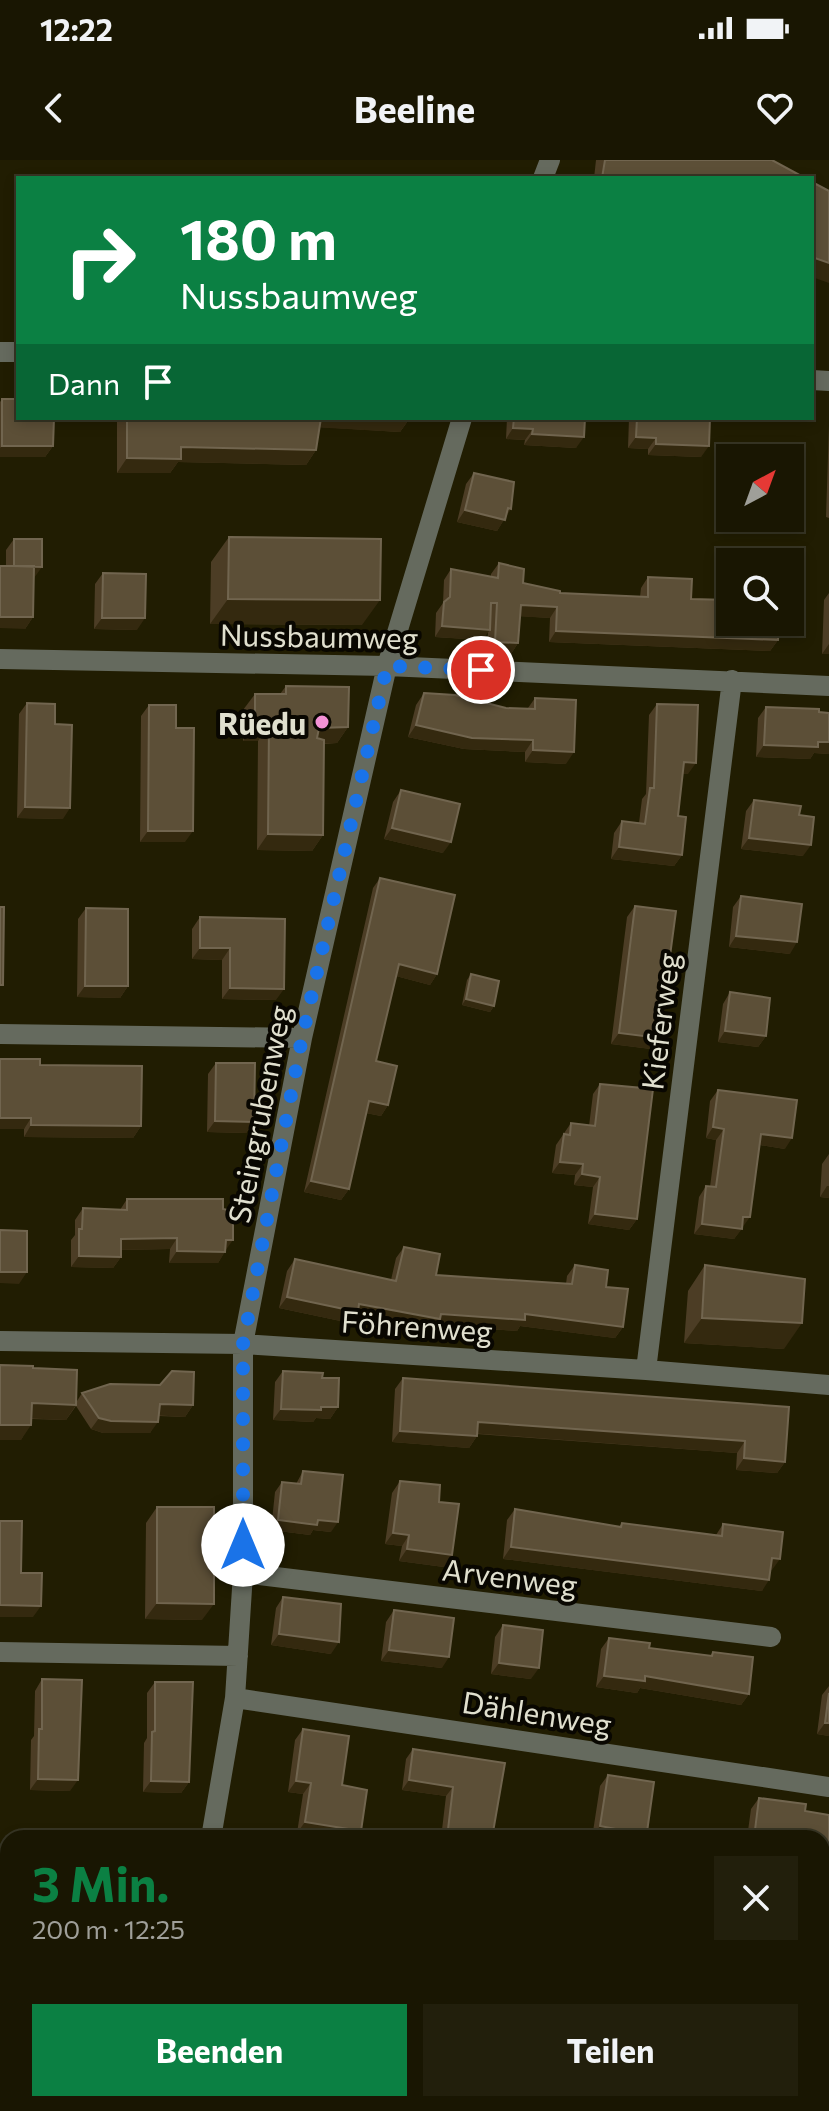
<!DOCTYPE html>
<html lang="de">
<head>
<meta charset="utf-8">
<style>
	:root { --surface:#191602; --page:#221f0c; --text:#f1f3f6; --muted:#9f9f99; --line:#373524; --accent:#0b8043 }
	body { margin:0; font-family:Commissioner,sans-serif; background:var(--page); color:var(--text); height:100vh; display:flex; flex-direction:column; font-size:30px; white-space:nowrap }
	* { box-sizing:border-box; margin:0 }
	p { font-size:26px; color:var(--muted) }
	.icon { flex:none; width:44px; height:44px; fill:none; stroke:currentColor; stroke-width:2; stroke-linecap:round; stroke-linejoin:round }
	.map { position:relative; flex:1; overflow:hidden }
	.details { position:absolute; left:0px; top:1670px; width:830px; height:282px; display:flex; flex-direction:column; background:var(--surface); border-radius:24px 24px 0 0; box-shadow:0 4px 12px #0003,0 0 0 2px var(--line) }
	.details>* { flex:none }
	.banner { position:absolute; left:16px; top:16px; width:798px; height:244px; border-radius:0px; box-shadow:0 4px 12px #0003,0 0 0 2px var(--line); background:#0b8043; color:#fff; overflow:hidden }
	.needle { width:52px; rotate:41deg }
	.tools { position:absolute; left:716px; top:284px; display:grid; gap:16px }
	.tools a { display:grid; place-items:center; width:88px; height:88px; border-radius:0px; background:var(--surface); box-shadow:0 4px 12px #0003,0 0 0 2px var(--line); font-size:40px }
	.pin { position:absolute; display:grid; place-items:center; width:68px; height:68px; color:#fff; margin:-34px; border:4px solid #fff; border-radius:50%; box-shadow:0 2px 8px #0007 }
	.me { position:absolute; width:88px; margin:-44px; rotate:0deg; stroke-linejoin:round; filter:drop-shadow(0 0 6px #0008) }
	.turn { display:flex; align-items:center; gap:28px; height:168px; padding:0 32px; font-size:36px }
	.turn .icon { width:104px; height:104px; stroke-width:2.5 }
	.turn b { display:block; font-size:56px; line-height:68px }
	.then { display:flex; align-items:center; height:76px; padding:0 32px; background:#0003; gap:16px; font-size:30px }
	.round { display:grid; place-items:center; flex:none; width:84px; height:84px; border-radius:0px; background:var(--page) }
	.summary { display:flex; align-items:center; justify-content:space-between; height:136px; padding:0 32px }
	h1 { font-size:48px; font-weight:700; line-height:60px; color:var(--accent) }
	.cta { display:flex; gap:16px; margin-top:auto; padding:16px 32px }
	.cta a { flex:1; height:92px; border-radius:0px; background:var(--accent); color:#fff; font-size:32px; font-weight:700; line-height:92px; text-align:center }
	.cta a+a { background:var(--page); color:var(--text) }
	.status { display:flex; justify-content:space-between; align-items:center; height:56px; padding:0 40px; background:var(--surface); direction:ltr }
	.status svg { height:22px; fill:currentColor }
	header { display:flex; justify-content:space-between; align-items:center; height:104px; padding:0 32px; background:var(--surface); font-size:36px; font-weight:700 }
	.map>svg:first-child { display:block }
	.lines { fill:none; stroke-linecap:round; stroke-linejoin:round }
	.minor { stroke:#656a5e; stroke-width:20 }
	.wall { fill:#4c3d25 }
	.shaded-wall { fill:#34290f }
	.building { fill:#5c4f37; stroke:#71654f; stroke-width:2 }
	.route { stroke:#1a73e8; stroke-width:14; stroke-dasharray:0 25.2 }
	.poi-dot { fill:#f391d5; stroke:#090701; stroke-width:3 }
	.labels { text-anchor:middle; dominant-baseline:central; stroke-width:8; stroke-linejoin:round; paint-order:stroke }
	.street-label { font-size:30px; fill:#e0dfce; stroke:#090701 }
	.poi-label { font-size:30px; font-weight:bold; fill:#e0dfce; stroke:#090701; text-anchor:end }
</style>
</head>
<body>
<div class="status"><b>12:22</b><svg viewBox="0 0 49 12"><path d="M0 12V9h3v3zM5 12V6h3v6zM10 12V3h3v9zM15 12V0h3v12zM26 1h20v11H26zM47 4h2v5h-2z"/></svg></div>
<header><svg class="icon" aria-label="back" viewBox="0 0 24 24"><path d="M15 5l-7 7 7 7"/></svg>Beeline<svg class="icon" aria-label="heart" viewBox="0 0 24 24"><path d="M12 20l-8-8c-3-5 5-10 8-4 3-6 11-1 8 4z"/></svg></header>
<div class="map">
<svg width="829" height="1951" viewBox="0 0 829 1951">
	<rect width="100%" height="100%" fill="#211d02"/>
	<g class="lines">
		<path class="minor" d="M543 18 550 0
			M0 192H18
			M812 220 829 221
			M0 499 387 506 829 526
			M0 874 302 878
			M0 1181 243 1184 646 1210 829 1225
			M646 1210 732 520
			M243 1413 771 1477
			M0 1492 238 1496
			M235 1538 829 1627
			M211 1678 235 1538 243 1413V1184L302 878 387 506 462 258
			M0 1777H8"/>
	</g>
	<path class="wall" d="M596 0H772L805 18H594Z
		M2 239 53 286 45 297H0V242Z
		M117 258H410L400 272 319 267 316 290 306 305 178 302 170 313H117Z
		M507 258H585L576 288 524 285 525 280 506 279Z
		M629 258H710L701 297 648 295V289L628 288Z
		M829 265V358L826 357Z
		M474 313 506 356 497 371 457 362 466 324Z
		M229 377 362 465 210 464 211 402Z
		M14 379 34 418 33 457 25 469 6 406V390Z
		M499 403 523 423 560 433 640 437 641 428 648 417 778 480 770 491 549 482 550 458 520 456 518 483 511 494 487 493 488 472 482 480 435 477 436 453 443 443 444 420 451 409 491 417V414Z
		M103 413 137 470 94 469 95 424Z
		M829 433V494H822L824 440Z
		M286 526 348 567 337 583 324 584 323 675 312 691 257 690 258 581H243V550L255 534H280Z
		M424 533 506 548H528L535 538 566 604 525 602V592L464 589 408 577 416 545Z
		M27 543 55 564 63 659 17 658 19 554Z
		M657 544 688 614H683L678 656 682 695 674 706 611 699 614 673 622 661 639 663 642 639 646 634 649 555Z
		M149 545 176 568 185 682H140L141 556Z
		M766 547 829 553V594L814 593 810 599 756 597 758 558Z
		M401 630 443 693 384 679 393 642Z
		M754 640 799 655 803 696 741 689 746 651Z
		M380 718 437 814 430 825 396 816 376 901 388 945 381 956 366 953 349 1029 341 1040 304 1032 373 728Z
		M741 736 790 794 729 787 733 747Z
		M635 746 651 889 611 884 627 757Z
		M86 748 128 826 120 838 77 837 78 759Z
		M200 757 276 840 222 839V800L192 799V769Z
		M471 814 494 846 490 852 462 845 467 820Z
		M730 832 766 876 758 887 718 882 723 844Z
		M216 903 254 962 246 973 207 972 208 914Z
		M40 905 141 966 133 978 24 977V969Z
		M600 924 637 1059 629 1070 588 1064 593 1027 574 1025 575 1015 552 1013 556 985 571 963 589 966 593 934Z
		M718 930 785 989 760 985 742 1068 734 1079 694 1074 699 1037 706 1026 710 1027 716 980 706 978 710 941Z
		M829 994V1038L820 1037 822 1004Z
		M127 1039 225 1091 218 1103H169L170 1089 121 1090V1097L113 1108 71 1107V1080L75 1075V1060L83 1048 120 1050Z
		M404 1087 436 1115 566 1124 567 1116 575 1105 606 1127 623 1167 615 1178 520 1166 517 1171 436 1165 432 1170 355 1156 350 1163 279 1148 287 1111 295 1099 391 1120 396 1098Z
		M705 1105 784 1189 684 1183 688 1131Z
		M33 1208 77 1241 82 1233 193 1245 185 1257 159 1256 150 1273H103L91 1269 76 1246 66 1260 32 1259 21 1280Z
		M283 1211 322 1218 338 1247 330 1259 316 1258 313 1262 273 1260 275 1222Z
		M403 1218 789 1247 785 1302 777 1313 736 1310 737 1293 477 1274V1276L469 1288 392 1282 395 1229Z
		M303 1311 331 1372 313 1370 310 1375 271 1370 275 1332 282 1322 296 1324Z
		M400 1321 439 1342 452 1395 444 1407 399 1401 402 1386 385 1384 392 1333Z
		M157 1347 202 1460 145 1459 146 1363Z
		M515 1349 619 1367 622 1363 716 1375 723 1364 772 1410H771L762 1431 503 1399 507 1360Z
		M283 1437 331 1494 271 1485 276 1448Z
		M394 1450 442 1508 381 1501 386 1462Z
		M503 1465 531 1519 491 1514 495 1477Z
		M609 1478 649 1488 710 1496 713 1492 749 1534 741 1545 640 1528 637 1533 596 1527 601 1489Z
		M42 1519 70 1631 30 1630 31 1580 34 1576 35 1531Z
		M155 1522 189 1622 181 1633 143 1632 144 1583 147 1578V1533Z
		M829 1526V1576L817 1574 822 1535Z
		M303 1569 356 1678H327L297 1673 303 1634 288 1632 295 1580Z
		M413 1589 505 1603 492 1678H441L446 1636 402 1630 406 1599Z
		M608 1615 647 1672 673 1678H592L600 1626Z
		M759 1638 805 1651 829 1655V1708L822 1707V1678H747L751 1649Z"/>
	<path class="shaded-wall" d="M812 97 829 103V123L812 117Z
		M318 258H410L400 272 311 267Z
		M513 268 533 269 525 280 506 279Z
		M532 274 584 277 576 288 524 285Z
		M636 277 656 278 648 289 628 288Z
		M656 284 709 286 701 297 648 295Z
		M2 286H53L45 297H0V288Z
		M181 287 316 290 306 305 178 302 170 313H117L127 298Z
		M508 348 511 349 497 371 457 362 465 350Z
		M14 406 42 407 34 418Z
		M228 439 380 440 362 465 210 464Z
		M521 445 557 447 550 458 514 456Z
		M0 457H33L25 469 0 468Z
		M102 458H145L137 470 94 469Z
		M442 466 490 470 482 480 435 477Z
		M556 471 778 480 770 491 549 482Z
		M495 482 518 483 511 494 487 493Z
		M829 484V494H822Z
		M255 565H269L258 581H243Z
		M416 565 533 580 525 592 464 589 408 577Z
		M348 567 337 583 308 584 319 568Z
		M818 582H829V594L814 593 810 599 756 597 764 585Z
		M533 590 574 592 566 604 525 602Z
		M684 602 696 603 688 614H676Z
		M25 647 70 648 63 659 17 658Z
		M392 668 451 682 443 693 384 679Z
		M148 671H193L185 682H140Z
		M268 674 323 675 312 691 257 690Z
		M749 678 811 685 803 696 741 689Z
		M619 687 682 695 674 706 611 699Z
		M736 776 797 782 790 794 729 787Z
		M200 788H230L222 800 192 799Z
		M399 804 437 814 430 825 392 815Z
		M85 826H128L120 838 77 837Z
		M230 828 284 829 276 840 222 839Z
		M466 839 494 846 490 852 462 845Z
		M725 871 766 876 758 887 718 882Z
		M619 873 659 878 651 889 611 884Z
		M369 941 388 945 381 956 361 952Z
		M0 958H31L24 969H0Z
		M215 961 254 962 246 973 207 972Z
		M31 965 141 966 133 978 24 977Z
		M713 967 724 969 716 980 706 978Z
		M761 974 792 978 785 989 754 984Z
		M560 1002 583 1004 575 1015 552 1013Z
		M582 1014 600 1017 593 1027 574 1025Z
		M311 1021 349 1029 341 1040 304 1032Z
		M827 1026H829V1038L820 1037Z
		M595 1054 637 1059 629 1070 588 1064Z
		M743 1057H750L742 1068 735 1067Z
		M702 1064 742 1069 734 1079 694 1074Z
		M177 1078 170 1089 114 1090 121 1079Z
		M226 1080H233L225 1091Z
		M177 1091 225 1092 218 1103H169Z
		M79 1096 121 1097 113 1108 71 1107Z
		M0 1112H27L19 1124 0 1123Z
		M287 1137 441 1154H525L623 1167 615 1178 520 1166 517 1171 436 1165 432 1170 355 1156 350 1163 279 1148Z
		M702 1158 802 1163 784 1189 684 1183Z
		M32 1243 76 1245 66 1260 21 1258Z
		M160 1244 193 1245 185 1257 152 1255Z
		M321 1247H338L330 1259 316 1258 313 1262 273 1260 281 1249Z
		M99 1258 158 1262 150 1273H103L91 1269Z
		M478 1262 745 1281 737 1293 470 1273Z
		M0 1265H31L21 1280H0Z
		M400 1271 477 1276 469 1288 392 1282Z
		M744 1298 785 1302 777 1313 736 1310Z
		M278 1360H318L338 1362 331 1372 313 1370 310 1375 271 1370Z
		M393 1373 409 1375 402 1386 385 1384Z
		M511 1387 769 1420 762 1431 503 1399Z
		M407 1389 452 1395 444 1407 399 1401Z
		M772 1398 780 1399 772 1410 764 1409Z
		M157 1443 214 1444 202 1460 145 1459Z
		M0 1445 41 1446 33 1457H0Z
		M279 1474 339 1482 331 1494 271 1485Z
		M389 1490 449 1497 442 1508 381 1501Z
		M499 1503 539 1508 531 1519 491 1514Z
		M604 1516H645L749 1534 741 1545 640 1528 637 1533 596 1527Z
		M825 1563H829V1576L817 1574Z
		M38 1619 78 1620 70 1631 30 1630Z
		M409 1620 453 1627 446 1636 402 1630Z
		M151 1621 189 1622 181 1633 143 1632Z
		M296 1621 311 1623 303 1634 288 1632Z
		M305 1662 361 1671 356 1678H327L297 1673Z
		M600 1666 616 1669 609 1678H592Z
		M822 1694 829 1695V1708L822 1707Z"/>
	<path class="building" d="M605 0H772L805 18H602Z
		M812 22 829 31V103L812 97Z
		M2 239H18V258H54L53 286H2Z
		M127 258H321L316 290 181 287V299L127 298Z
		M514 258H585L584 277 532 274 533 269 513 268Z
		M637 258H710L709 286 656 284V278L636 277Z
		M474 313 514 322 511 349 508 348 505 360 465 350Z
		M229 377 381 379 380 440 228 439Z
		M14 379H42V407L14 406Z
		M499 403 524 409 523 423 560 431V433L648 437V417L692 419 691 439 730 440V462H779L778 480 556 471 557 447 521 445 518 483 495 482 497 443H491L490 470 442 466 444 442 450 437 451 409 498 418Z
		M0 406H34L33 457H0Z
		M103 413 146 414 145 458H102Z
		M286 526 349 527 348 567 319 568 317 578 324 580 323 675 268 674 269 565H255V534H286Z
		M424 533 455 535 506 548 535 549V538L576 540 574 592 533 590V580L472 578 416 565Z
		M27 543 55 544V564L72 565 70 648 25 647Z
		M657 544 698 545 696 603 684 602 678 656 686 657 682 695 619 687 622 661 645 664 650 628H654Z
		M149 545H176V568H194L193 671H148Z
		M766 547 819 549V552L829 553V582H818V587L764 585Z
		M401 630 460 644 451 682 392 668Z
		M754 640 801 646 799 655 814 657 811 685 749 678Z
		M380 718 455 735 437 814 399 804 376 901 397 906 388 945 369 941 349 1029 311 1021Z
		M741 736 802 744 797 782 736 776Z
		M635 746 676 751 659 878 619 873Z
		M0 747H4L3 825H0Z
		M86 748 128 749V826H85Z
		M200 757 285 759 284 829 230 828V788H200Z
		M471 814 499 821 494 846 466 839Z
		M730 832 770 838 766 876 725 871Z
		M0 899H40V905L142 906 141 966 31 965V958H0Z
		M216 903H255L254 962 215 961Z
		M600 924 653 929 637 1059 595 1054 600 1017 582 1014 583 1004 560 1002 564 974 570 975 571 963 595 966Z
		M718 930 797 940 792 978 761 974 750 1057H743L742 1069 702 1064 706 1026 716 1027 724 969 713 967Z
		M127 1039H223V1049L233 1051V1080H226L225 1092 177 1091V1078L121 1079V1097L79 1096V1069H82L83 1048 127 1050Z
		M0 1070 27 1071V1112H0Z
		M404 1087 440 1094 436 1115 572 1124 575 1105 608 1110 606 1127 628 1129 623 1167 525 1154V1160L441 1154 440 1159 359 1144 358 1152 287 1137 295 1099 396 1121Z
		M705 1105 805 1119 802 1163 702 1158Z
		M0 1205 33 1206V1208L77 1210 76 1245 32 1243 31 1265H0Z
		M172 1211 194 1212 193 1245 160 1244 158 1262 111 1261 99 1258 82 1233 110 1224 160 1225Z
		M283 1211 323 1213 322 1218H339L338 1247H321V1250L281 1249Z
		M403 1218 789 1247 785 1302 744 1298 745 1281 478 1262 477 1276 400 1271Z
		M303 1311 343 1315 338 1362 318 1360 317 1365 278 1360 282 1322 301 1324Z
		M400 1321 440 1325 439 1342 459 1344 452 1395 407 1389 409 1375 393 1373Z
		M157 1347H214V1444L157 1443Z
		M515 1349 621 1367 622 1363 722 1376 723 1364 783 1372 780 1399 772 1398 769 1420 511 1387Z
		M0 1361H22L21 1413H42L41 1446 0 1445Z
		M283 1437 341 1444 339 1482 279 1474Z
		M394 1450 454 1458 449 1497 389 1490Z
		M503 1465 543 1470 539 1508 499 1503Z
		M609 1478 650 1483 649 1488 712 1496 713 1492 753 1497 749 1534 645 1516V1521L604 1516Z
		M42 1519 82 1520 78 1620 38 1619 39 1569H42Z
		M155 1522H193L189 1622 151 1621 152 1572 155 1571Z
		M829 1533V1563H825Z
		M303 1569 349 1576 342 1625 367 1630 361 1671 305 1662 311 1623 296 1621Z
		M413 1589 505 1603 492 1678H447L453 1627 409 1620Z
		M608 1615 654 1622 647 1672 673 1676V1678H614L616 1669 600 1666Z
		M759 1638 806 1644 805 1651 829 1655V1695L822 1694V1678H754Z
		M0 1801 1 1841H0Z"/>
	<g class="lines">
		<path class="route" d="M243 1385V1184L302 878 387 506 481 510"/>
	</g>
	<circle class="poi-dot" cx="322" cy="562" r="8"/>
	<g class="labels">
		<g class="street-label">
			<text transform="translate(319 475) rotate(1)">Nussbaumweg</text>
			<text transform="translate(659 861) rotate(-83)">Kieferweg</text>
			<text transform="translate(258 954) rotate(-79)">Steingrubenweg</text>
			<text transform="translate(417 1165) rotate(4)">Föhrenweg</text>
			<text transform="translate(510 1416) rotate(7)">Arvenweg</text>
			<text transform="translate(537 1552) rotate(9)">Dählenweg</text>
		</g>
		<g class="poi-label">
			<text x="306" y="562">Rüedu</text>
		</g>
	</g>
</svg>
<div class="tools">
<a><svg class="needle" viewBox="-14 -14 28 28"><path d="M0-13l5 13h-10z" fill="#e53935"/><path d="M0 13l5-13h-10z" fill="#9f9f99"/></svg></a>
<a><svg class="icon" aria-label="search" viewBox="0 0 24 24"><circle cx="10" cy="10" r="6"/><path d="M15 15l6 6"/></svg></a>
</div>
<div class="pin" style="left:481px;top:510px;background:#d93025"><svg class="icon" aria-label="arrive" viewBox="0 0 24 24"><path d="M6 21V4h12l-3 4 3 4H6"/></svg></div>
<svg class="me" style="left:243px;top:1385px" viewBox="-20 -20 40 40"><circle r="19" fill="#fff"/><path d="M0-13L10 11 0 6-10 11z" fill="#1a73e8"/></svg>
<div class="banner">
<div class="turn"><svg class="icon" aria-label="right" viewBox="0 0 24 24"><path d="M7 20v-9h11M14 6l5 5-5 5"/></svg><div><b>180 m</b>Nussbaumweg</div></div>
<div class="then">Dann<svg class="icon" aria-label="arrive" viewBox="0 0 24 24"><path d="M6 21V4h12l-3 4 3 4H6"/></svg></div>
</div>
<section class="details">
<div class="summary"><div><h1>3 Min.</h1><p>200 m · 12:25</p></div><a class="round"><svg class="icon" aria-label="close" viewBox="0 0 24 24"><path d="M6 6l12 12M18 6L6 18"/></svg></a></div>
<div class="cta"><a>Beenden</a><a>Teilen</a></div>
</section>
</div>
</body>
</html>
